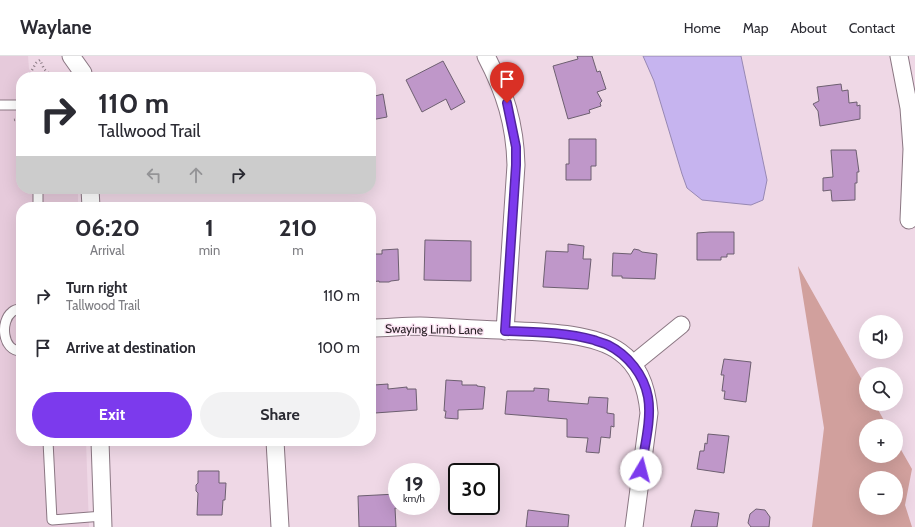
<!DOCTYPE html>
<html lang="en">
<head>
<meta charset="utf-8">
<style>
	:root { --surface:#fff; --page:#f2f2f3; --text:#2b2b33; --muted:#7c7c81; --line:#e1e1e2; --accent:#7c3aed }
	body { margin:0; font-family:Cabin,sans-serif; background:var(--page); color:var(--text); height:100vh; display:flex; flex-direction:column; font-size:15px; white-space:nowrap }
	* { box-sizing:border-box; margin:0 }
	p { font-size:13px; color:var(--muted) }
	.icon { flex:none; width:22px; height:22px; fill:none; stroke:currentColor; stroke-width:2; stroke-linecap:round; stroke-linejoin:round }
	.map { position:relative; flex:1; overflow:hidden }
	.drawer { position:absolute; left:16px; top:146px; width:360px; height:244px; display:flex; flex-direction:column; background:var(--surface); border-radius:16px; box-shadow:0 4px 16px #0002 }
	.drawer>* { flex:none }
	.top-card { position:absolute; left:16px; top:16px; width:360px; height:122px; border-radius:16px; box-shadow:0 4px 16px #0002; background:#fff; color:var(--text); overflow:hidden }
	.fabs { position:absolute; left:859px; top:259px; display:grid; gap:8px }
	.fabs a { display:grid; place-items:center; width:44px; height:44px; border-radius:50%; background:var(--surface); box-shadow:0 4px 16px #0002; font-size:20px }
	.speed { position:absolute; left:388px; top:407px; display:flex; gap:8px; font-size:20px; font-weight:700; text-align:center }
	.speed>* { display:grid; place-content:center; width:52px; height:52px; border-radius:50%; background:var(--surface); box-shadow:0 4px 16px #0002; line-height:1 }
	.speed small { font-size:10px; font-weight:400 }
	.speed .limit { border:2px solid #111; border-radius:6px; background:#fff; color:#111 }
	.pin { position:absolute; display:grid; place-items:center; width:34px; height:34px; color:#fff; margin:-41px -17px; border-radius:50% 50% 50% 0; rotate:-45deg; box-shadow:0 0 4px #0007 }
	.pin .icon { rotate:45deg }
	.me { position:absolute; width:44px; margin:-22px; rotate:8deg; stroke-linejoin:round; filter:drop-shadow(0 0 3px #0008) }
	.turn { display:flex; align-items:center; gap:14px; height:84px; padding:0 16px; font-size:18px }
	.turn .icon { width:52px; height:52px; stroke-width:2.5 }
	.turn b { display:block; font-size:28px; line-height:34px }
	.lanes { display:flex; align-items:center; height:38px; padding:0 16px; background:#0003; justify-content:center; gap:20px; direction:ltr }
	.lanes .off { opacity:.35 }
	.eta { display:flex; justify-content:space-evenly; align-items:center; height:68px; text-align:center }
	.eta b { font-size:24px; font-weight:700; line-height:28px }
	.button { display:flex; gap:8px; margin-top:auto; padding:8px 16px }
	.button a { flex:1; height:46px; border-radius:24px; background:var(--accent); color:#fff; font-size:16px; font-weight:700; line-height:46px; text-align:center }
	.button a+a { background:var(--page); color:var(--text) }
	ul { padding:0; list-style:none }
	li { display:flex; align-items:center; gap:12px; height:52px; padding:0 16px }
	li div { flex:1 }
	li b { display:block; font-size:15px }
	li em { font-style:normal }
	header { display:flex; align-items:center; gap:24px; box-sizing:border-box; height:56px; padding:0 20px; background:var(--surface); border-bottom:1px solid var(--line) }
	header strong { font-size:19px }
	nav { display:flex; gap:22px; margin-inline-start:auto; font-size:14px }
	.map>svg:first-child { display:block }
	.built { fill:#e6cadb }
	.green { fill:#d1a09d; fill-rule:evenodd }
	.water { fill:#c6b4ef; stroke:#9788b3 }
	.building { fill:#bf97c9; stroke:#6d5f70 }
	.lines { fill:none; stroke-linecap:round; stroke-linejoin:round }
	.service-casing { stroke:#8b7783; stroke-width:11 }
	.minor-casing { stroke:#8b7783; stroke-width:19 }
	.path { stroke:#8e7e88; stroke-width:2.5; stroke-dasharray:1 3; stroke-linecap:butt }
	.service { stroke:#fff; stroke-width:9 }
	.minor { stroke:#fff; stroke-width:17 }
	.route-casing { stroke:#51269a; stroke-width:10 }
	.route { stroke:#7c3aed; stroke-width:7 }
	.labels { text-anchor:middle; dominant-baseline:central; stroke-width:3; stroke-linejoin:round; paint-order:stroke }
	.street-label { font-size:12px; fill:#292126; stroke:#fce5f4 }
</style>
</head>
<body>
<header>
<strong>Waylane</strong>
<nav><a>Home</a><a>Map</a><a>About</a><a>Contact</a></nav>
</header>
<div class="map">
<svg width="915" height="471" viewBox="0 0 915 471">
	<rect width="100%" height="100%" fill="#efd8e6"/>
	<path class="built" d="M0 0H28L29 13 36 21H21V133H78V151H21V385H86L89 471H0Z"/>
	<path class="green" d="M798 210 866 331V348H875L887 370H866V400H896V385L912 413 905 449 912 471H812L824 372ZM866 422H896V452H866Z"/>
	<path class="water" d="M643 0H741L767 124 763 144 751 149 702 144 687 132 682 118 654 25Z"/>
	<path class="building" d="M577 0H592L597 16 600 15 606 33 597 36 602 45 600 47 601 50 589 54 590 57 568 63 553 10 578 3Z
		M443 5 465 46 451 54 446 43 422 56 406 24Z
		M841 28 842 35 848 34 849 47 857 46V50L860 49V63L820 70 818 55 813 48 819 45 817 31Z
		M383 38 387 61 371 64V41Z
		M569 83H596V110H591V124H566V108H569Z
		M831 94H856L859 116H857V127H855V144L832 145 831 134 823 135V122L833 121Z
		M710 176H734V198H727V201H721V204H697V177Z
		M425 184 471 185V225L424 224Z
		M568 188 584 190 583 203H591L588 233 543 231 546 195 568 196Z
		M398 193 399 224 391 225 389 226H379V225L371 226V198H382V194Z
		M634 193 639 194 642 196 657 198 655 223 622 222V220H612L613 197 631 198Z
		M724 303 751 306 746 346 724 343 725 335H722L724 319H721Z
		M446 324 462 325V329H477V330L485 331 483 353 458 354V363L445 362 446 355H444Z
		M388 328V333L407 331V333H416L417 354 375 357 374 329Z
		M534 332 549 333 548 345 588 348 589 341 608 342 607 357 614 358V371L611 370 610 382 601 381 599 397 586 396 588 382 567 381V363L505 358 507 335H534Z
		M708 378 729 380 724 417 697 413 700 395H704L705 387 707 388Z
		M198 415H219V427H226L225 444H223L222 459H197L198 437 196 435V429L198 427Z
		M397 438V452H395L396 471H359L358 440Z
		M756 453 765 454 770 461 769 471H751L748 467 750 458Z
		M528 454 569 459 568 471H526Z
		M695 454 719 457 717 471H691Z"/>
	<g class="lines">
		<g class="service-casing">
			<path id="service" d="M0 49H21
				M38 133V151
				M21 253C18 253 14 254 12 256 0 265 2 295 21 295
				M48 385 52 464 103 460"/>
		</g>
		<g class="minor-casing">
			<path id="minor" d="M71 0 83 17V21
				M486 0C505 36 515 68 516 109L505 275
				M899 0 909 52 912 93 909 164
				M90 133 91 151
				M371 272C387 272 403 270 420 270 446 271 472 273 499 274 533 276 591 275 620 296 640 310 647 333 649 357L634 471
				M633 308 681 269
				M100 385 103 471
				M275 385 280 471"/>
		</g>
		<path class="path" d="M28 21 36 7 40 4 44 13 53 21
			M14 64 21 63"/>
		<use href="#service" class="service"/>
		<use href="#minor" class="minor"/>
	</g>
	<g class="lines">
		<g class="route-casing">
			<path id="route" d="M507 47 516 91V109L505 275C535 276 565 276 594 284 598 286 604 287 608 289 628 299 644 319 648 341 652 363 644 392 641 414"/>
		</g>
		<use href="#route" class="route"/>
	</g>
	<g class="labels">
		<g class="street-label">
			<text transform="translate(434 273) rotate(1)">Swaying Limb Lane</text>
		</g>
	</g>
</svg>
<div class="fabs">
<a><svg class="icon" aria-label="sound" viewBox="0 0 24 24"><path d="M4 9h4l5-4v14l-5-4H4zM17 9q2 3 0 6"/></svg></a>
<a><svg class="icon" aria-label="search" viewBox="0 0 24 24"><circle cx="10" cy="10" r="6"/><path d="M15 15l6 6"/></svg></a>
<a>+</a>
<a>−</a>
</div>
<div class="speed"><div>19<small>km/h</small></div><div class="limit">30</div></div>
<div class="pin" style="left:507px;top:47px;background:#d93025"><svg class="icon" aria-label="arrive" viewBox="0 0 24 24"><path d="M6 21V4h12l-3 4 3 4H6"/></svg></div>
<svg class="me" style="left:641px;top:414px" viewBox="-20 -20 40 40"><circle r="19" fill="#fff"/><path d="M0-13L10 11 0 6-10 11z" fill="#7c3aed"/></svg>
<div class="top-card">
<div class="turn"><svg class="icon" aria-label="right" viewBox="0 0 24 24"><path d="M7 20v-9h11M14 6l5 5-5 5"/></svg><div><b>110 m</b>Tallwood Trail</div></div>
<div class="lanes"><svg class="icon off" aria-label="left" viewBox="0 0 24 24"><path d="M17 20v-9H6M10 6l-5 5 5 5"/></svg><svg class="icon off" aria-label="ahead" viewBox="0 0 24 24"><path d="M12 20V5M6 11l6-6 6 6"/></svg><svg class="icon" aria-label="right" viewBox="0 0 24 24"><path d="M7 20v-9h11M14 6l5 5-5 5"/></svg></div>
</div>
<section class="drawer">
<div class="eta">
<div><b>06:20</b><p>Arrival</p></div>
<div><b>1</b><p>min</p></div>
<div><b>210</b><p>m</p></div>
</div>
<ul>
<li><svg class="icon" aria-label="right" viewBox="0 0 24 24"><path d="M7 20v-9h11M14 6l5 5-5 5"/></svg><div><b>Turn right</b><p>Tallwood Trail</p></div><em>110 m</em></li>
<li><svg class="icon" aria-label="arrive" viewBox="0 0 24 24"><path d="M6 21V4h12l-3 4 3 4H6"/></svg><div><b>Arrive at destination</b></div><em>100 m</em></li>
</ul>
<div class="button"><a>Exit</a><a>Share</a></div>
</section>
</div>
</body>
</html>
